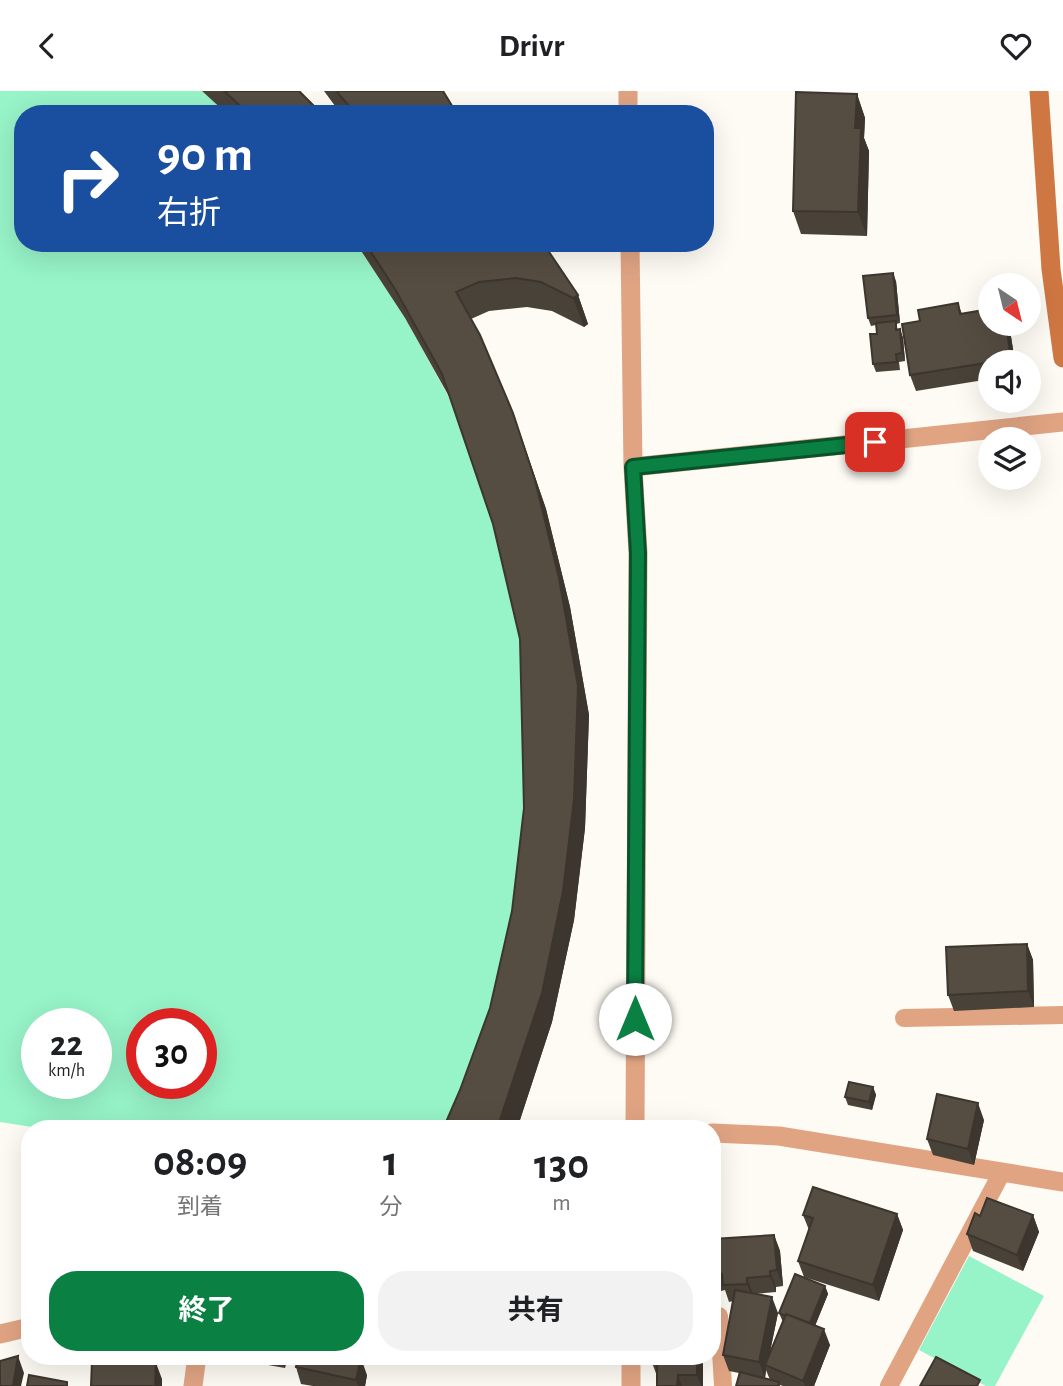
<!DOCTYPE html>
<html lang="ja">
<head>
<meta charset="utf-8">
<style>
	:root { --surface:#fff; --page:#f2f2f2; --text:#202124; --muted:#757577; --accent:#0b8043 }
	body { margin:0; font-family:"Alegreya Sans","Noto Sans JP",sans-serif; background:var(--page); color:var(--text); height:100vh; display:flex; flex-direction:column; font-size:26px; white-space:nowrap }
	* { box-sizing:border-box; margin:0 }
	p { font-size:23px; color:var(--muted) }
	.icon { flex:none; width:38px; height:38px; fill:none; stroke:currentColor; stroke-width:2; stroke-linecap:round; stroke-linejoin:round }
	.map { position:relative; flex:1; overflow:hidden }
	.drawer { position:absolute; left:21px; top:1029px; width:700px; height:245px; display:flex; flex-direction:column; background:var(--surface); border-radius:28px; box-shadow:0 7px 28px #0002 }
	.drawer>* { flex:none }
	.guide { position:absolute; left:14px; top:14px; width:700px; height:147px; border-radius:28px; box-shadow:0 7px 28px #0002; background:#1a4fa0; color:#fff; overflow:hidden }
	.needle { width:46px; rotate:145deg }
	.tools { position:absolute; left:978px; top:182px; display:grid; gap:14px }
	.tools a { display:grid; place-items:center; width:63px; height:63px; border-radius:50%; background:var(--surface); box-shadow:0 7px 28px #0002; font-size:35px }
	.speed { position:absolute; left:21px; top:917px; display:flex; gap:14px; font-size:35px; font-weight:700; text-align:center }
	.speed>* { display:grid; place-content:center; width:91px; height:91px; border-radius:50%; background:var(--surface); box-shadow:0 7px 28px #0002; line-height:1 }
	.speed small { font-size:18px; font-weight:400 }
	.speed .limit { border:10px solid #d22; background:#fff; color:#111 }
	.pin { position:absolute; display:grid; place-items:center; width:60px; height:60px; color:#fff; margin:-30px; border-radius:14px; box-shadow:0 4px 10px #0006 }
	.me { position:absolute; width:77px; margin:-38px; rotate:0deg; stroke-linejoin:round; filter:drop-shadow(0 0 5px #0008) }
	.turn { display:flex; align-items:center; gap:24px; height:147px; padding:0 28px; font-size:32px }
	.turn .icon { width:91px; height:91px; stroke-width:2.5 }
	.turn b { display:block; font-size:49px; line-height:60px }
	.eta { display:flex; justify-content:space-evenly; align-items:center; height:119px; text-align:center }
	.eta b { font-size:42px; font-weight:700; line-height:49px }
	.cta { display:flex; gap:14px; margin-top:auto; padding:14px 28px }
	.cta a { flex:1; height:80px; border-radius:28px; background:var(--accent); color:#fff; font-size:28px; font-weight:700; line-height:80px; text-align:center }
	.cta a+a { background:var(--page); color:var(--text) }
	header { display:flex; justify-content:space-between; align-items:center; height:91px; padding:0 28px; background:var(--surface); font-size:32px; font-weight:700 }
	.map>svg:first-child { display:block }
	.green { fill:#97f3c8; fill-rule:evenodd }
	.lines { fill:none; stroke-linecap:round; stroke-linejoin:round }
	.service { stroke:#e0a483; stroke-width:18 }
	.minor { stroke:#e0a483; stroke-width:19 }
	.secondary { stroke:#cf7743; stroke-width:19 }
	.wall { fill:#494239; fill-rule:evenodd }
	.shaded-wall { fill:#3c362e }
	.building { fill:#554d42; stroke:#3c362e; stroke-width:2 }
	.route-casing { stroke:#07532c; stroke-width:18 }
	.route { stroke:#0b8043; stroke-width:12 }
</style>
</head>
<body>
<header><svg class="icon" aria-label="back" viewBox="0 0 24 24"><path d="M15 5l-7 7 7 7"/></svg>Drivr<svg class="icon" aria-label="heart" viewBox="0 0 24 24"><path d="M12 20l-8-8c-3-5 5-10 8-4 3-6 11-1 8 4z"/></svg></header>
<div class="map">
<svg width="1063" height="1295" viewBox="0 0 1063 1295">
	<rect width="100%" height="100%" fill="#fefaf4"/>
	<path class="green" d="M0 0H202L227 23H23V152H356L405 227 452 312 504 462 530 577 535 746 466 1038H45L0 1031ZM37 933H96V992H37ZM142 933H201V992H142Z
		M969 1165 1044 1205 995 1295H986L919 1259Z"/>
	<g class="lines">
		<path class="service" d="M904 927 1063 924
			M712 1226 719 1225 723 1295
			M889 1295 1002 1081"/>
		<path class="minor" d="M628 0V23
			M630 152 633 376 638 462 635 1038
			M633 376 1063 331
			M712 1042 779 1045 1063 1091
			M0 1243 30 1236
			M193 1295 197 1265
			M631 1295V1265"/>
		<path class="secondary" d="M1039 0 1051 178 1063 267"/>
	</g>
	<path class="wall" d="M202 0H299L322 23H227Z
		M324 0H443L457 23H341Z
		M857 3 865 27 864 47 869 60 867 145 801 143 793 120Z
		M356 152H543L578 204 588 233 584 236 552 220 527 216 489 220 471 228 523 351 546 418 570 516 589 624 585 737 574 829 552 931 517 1038H443L460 999 490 917 512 820 524 717 520 548 493 433 451 309 405 227Z
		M896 190 900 232 896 233 898 239 900 238 903 247 905 270 899 271 900 279 876 281 873 273 877 243 876 234 871 235 868 227Z
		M958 212 962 223 1009 233 1015 271H990V288L916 300 910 284 920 230Z
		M1027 853 1033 869 1034 916 954 920 948 904Z
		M873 996 876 1004 872 1019 848 1014 845 1006Z
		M984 1029 974 1074 933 1064 927 1048Z
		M897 1123 903 1139 879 1210 804 1186 798 1170 809 1139 803 1124Z
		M1033 1124 1039 1141 1023 1180 973 1160 967 1143 980 1125Z
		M774 1144 780 1160 783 1195 776 1196V1201L755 1203 778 1222 770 1261 783 1231 779 1222 825 1195 828 1203 815 1235 830 1254 814 1295H783L780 1294V1295H736L739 1282 729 1280 723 1264 733 1210 729 1211 725 1199 721 1200 715 1184ZM766 1279 770 1289 765 1287Z
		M218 1265H287L285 1277Z
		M437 1265H452V1269Z
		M651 1265H703V1295H657V1285L651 1269Z
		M296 1276 367 1284 365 1295H313L301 1293Z"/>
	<path class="shaded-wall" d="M857 3 865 27 864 47 869 60 867 145 858 121 855 37Z
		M893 182 896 190 900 232 897 224Z
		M578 204 588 233 584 236 573 207Z
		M1006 233H1009L1015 271H1013L1011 268Z
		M900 238 903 247 905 270 902 262Z
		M513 322 546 418 570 516 589 624 585 737 574 829 552 931 517 1038H497L542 902Z
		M1027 853 1033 869 1034 916 1028 900Z
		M873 996 876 1004 872 1019 869 1011Z
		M978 1012 984 1029 974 1074 968 1058Z
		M897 1123 903 1139 879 1210 873 1194Z
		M1033 1124 1039 1141 1023 1180 1017 1164Z
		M774 1144 780 1160 783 1195 777 1179Z
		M770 1180 776 1196V1201L770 1185Z
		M747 1187 753 1203V1209L747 1193Z
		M825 1195 828 1203 812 1242 809 1234Z
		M772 1206 778 1222 767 1275 765 1274 766 1279 765 1287 759 1271Z
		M824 1238 830 1254 814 1295H805L803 1290Z
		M18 1265 24 1282 21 1295H13Z
		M283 1265H287L285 1277 282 1269Z
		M697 1265H703V1295H701L697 1284Z
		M361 1267 367 1284 365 1295H358L356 1289Z
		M156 1272 162 1288V1295H155Z
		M678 1284 682 1295H677Z"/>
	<path class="building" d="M224 0H299L322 23H249Z
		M336 0H443L457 23H356Z
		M796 1 857 3 855 37H861L858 121 793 120Z
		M365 152H543L578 204 573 207 541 191 516 187 479 191 456 201 480 244 513 322 535 389 559 487 578 595 574 708 563 800 542 902 497 1038H443L460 999 490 917 512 820 524 717 520 548 493 433 442 283 395 198Z
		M893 182 897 224 868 227 863 185Z
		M958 212 960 223 990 218V233H1006L1011 268 910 284 902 233 920 230 918 219Z
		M896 230V239L900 238 902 262 896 263 897 271 873 273 870 243H877L876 232Z
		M1027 853 1028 900 948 904 946 856Z
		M849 991 873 996 869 1011 845 1006Z
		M937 1003 978 1012 968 1058 927 1048Z
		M813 1096 897 1123 873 1194 798 1170 813 1127 803 1124Z
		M987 1107 1033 1124 1017 1164 967 1143 975 1122 980 1125Z
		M774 1144 777 1179 770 1180V1185L747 1187V1193L723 1194 722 1183 715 1184 713 1148Z
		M795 1183 825 1195 810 1232 786 1223 785 1225 779 1222Z
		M735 1199 772 1206 759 1271 723 1264Z
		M786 1223 824 1238 803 1290 765 1274Z
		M18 1265 13 1295H0V1270Z
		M259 1265H283L282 1269Z
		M298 1265H351L361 1267 356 1289 296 1276Z
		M651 1265H697V1284H678L677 1295H657V1268L651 1269Z
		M936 1266 980 1289 977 1295H920Z
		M92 1270 156 1272 155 1295H91Z
		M740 1281 779 1291 778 1295H736Z
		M29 1284 67 1291V1295H27Z"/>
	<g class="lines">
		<g class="route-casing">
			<path id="route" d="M635 928 638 462 633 376 875 351"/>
		</g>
		<use href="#route" class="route"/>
	</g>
</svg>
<div class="tools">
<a><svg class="needle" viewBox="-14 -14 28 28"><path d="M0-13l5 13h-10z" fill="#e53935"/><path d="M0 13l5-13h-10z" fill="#757577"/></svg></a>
<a><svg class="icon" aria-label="sound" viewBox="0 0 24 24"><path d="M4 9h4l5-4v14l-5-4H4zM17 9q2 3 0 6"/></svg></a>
<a><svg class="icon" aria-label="layers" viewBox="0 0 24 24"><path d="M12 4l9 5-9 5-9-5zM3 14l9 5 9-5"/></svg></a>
</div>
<div class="speed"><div>22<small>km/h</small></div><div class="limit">30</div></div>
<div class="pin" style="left:875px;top:351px;background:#d93025"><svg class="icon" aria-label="arrive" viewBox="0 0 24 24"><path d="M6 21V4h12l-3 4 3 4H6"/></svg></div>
<svg class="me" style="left:635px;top:928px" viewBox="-20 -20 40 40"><circle r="19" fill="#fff"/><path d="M0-13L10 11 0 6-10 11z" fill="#0b8043"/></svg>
<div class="guide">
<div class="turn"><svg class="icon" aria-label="right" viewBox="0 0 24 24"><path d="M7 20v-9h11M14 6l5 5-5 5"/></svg><div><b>90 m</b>右折</div></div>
</div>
<section class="drawer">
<div class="eta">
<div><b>08:09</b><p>到着</p></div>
<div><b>1</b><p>分</p></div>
<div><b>130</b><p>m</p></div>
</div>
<div class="cta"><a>終了</a><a>共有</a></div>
</section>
</div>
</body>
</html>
